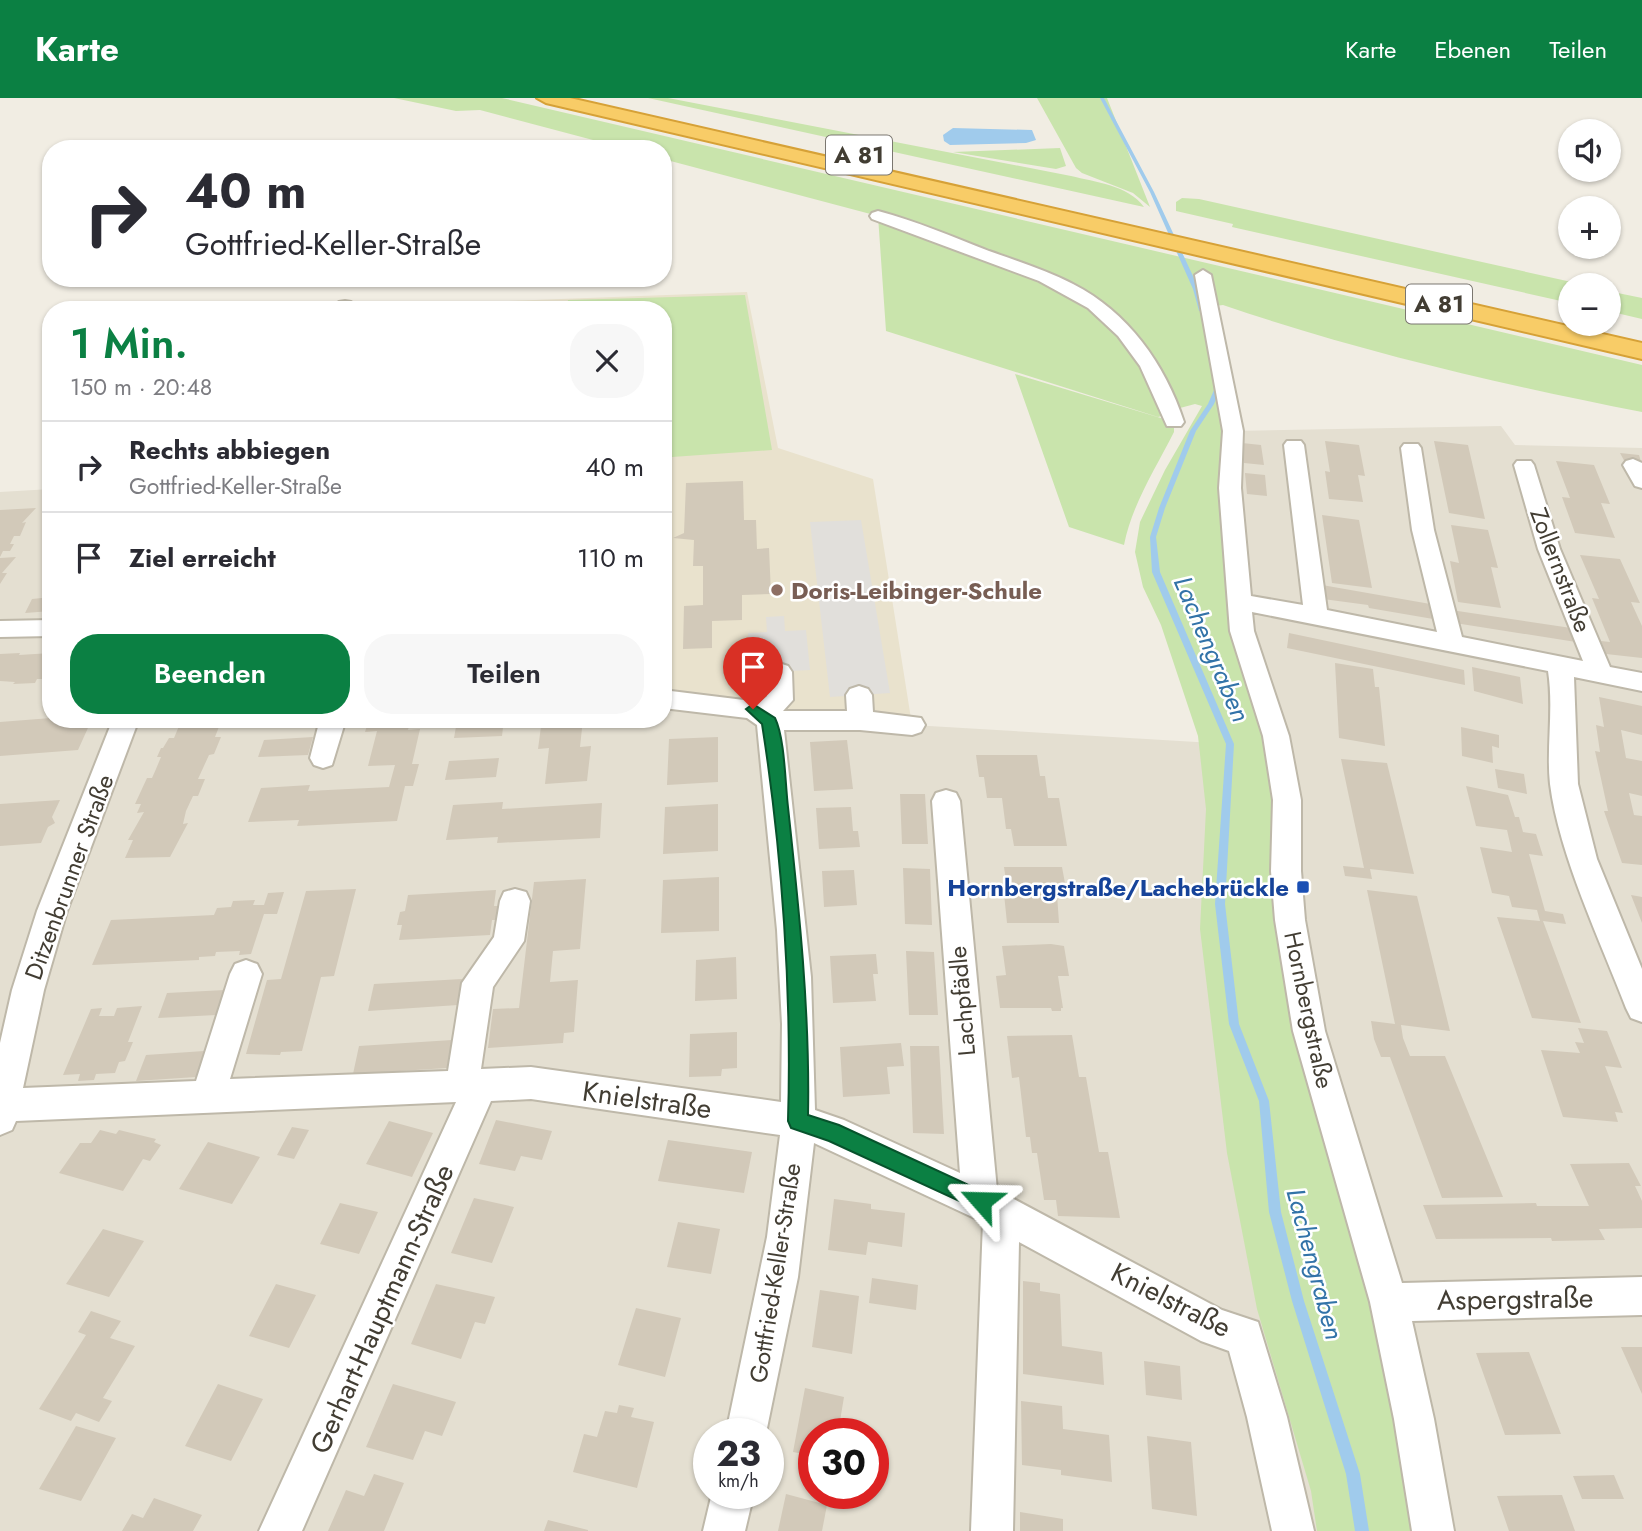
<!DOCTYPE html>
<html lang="de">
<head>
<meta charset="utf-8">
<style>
	:root { --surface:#fff; --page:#f7f7f7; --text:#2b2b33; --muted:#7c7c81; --line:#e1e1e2; --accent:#0b8043 }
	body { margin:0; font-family:Jost,sans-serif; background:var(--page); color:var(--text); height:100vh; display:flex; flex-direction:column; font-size:26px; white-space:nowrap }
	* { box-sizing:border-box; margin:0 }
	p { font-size:23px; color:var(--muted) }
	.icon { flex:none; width:38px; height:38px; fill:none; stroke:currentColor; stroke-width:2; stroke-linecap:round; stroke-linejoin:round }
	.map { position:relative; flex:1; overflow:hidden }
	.sheet { position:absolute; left:42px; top:203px; width:630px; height:427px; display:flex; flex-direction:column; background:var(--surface); border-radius:28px; box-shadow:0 2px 5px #0004 }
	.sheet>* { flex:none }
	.banner { position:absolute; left:42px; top:42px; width:630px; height:147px; border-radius:28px; box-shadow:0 2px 5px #0004; background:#fff; color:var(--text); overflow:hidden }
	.buttons { position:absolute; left:1558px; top:21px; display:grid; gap:14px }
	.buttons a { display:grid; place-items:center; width:63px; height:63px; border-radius:50%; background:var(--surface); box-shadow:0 2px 5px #0004; font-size:35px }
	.speed { position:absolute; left:693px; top:1320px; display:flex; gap:14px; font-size:35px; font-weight:700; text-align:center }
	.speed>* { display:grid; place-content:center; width:91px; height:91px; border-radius:50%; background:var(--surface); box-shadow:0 2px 5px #0004; line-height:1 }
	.speed small { font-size:18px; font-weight:400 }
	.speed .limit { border:10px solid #d22; background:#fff; color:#111 }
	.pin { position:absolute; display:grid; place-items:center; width:60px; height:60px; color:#fff; margin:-72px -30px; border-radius:50% 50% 50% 0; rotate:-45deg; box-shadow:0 0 7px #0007 }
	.pin .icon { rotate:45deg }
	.me { position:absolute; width:77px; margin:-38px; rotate:295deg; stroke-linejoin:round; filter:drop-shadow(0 0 5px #0008) }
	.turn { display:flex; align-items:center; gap:24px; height:147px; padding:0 28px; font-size:32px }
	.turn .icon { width:91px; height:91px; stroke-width:2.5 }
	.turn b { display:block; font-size:49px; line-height:60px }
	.round { display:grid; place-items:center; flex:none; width:74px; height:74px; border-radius:28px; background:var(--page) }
	.head { display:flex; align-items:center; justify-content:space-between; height:119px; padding:0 28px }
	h1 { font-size:42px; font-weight:600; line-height:52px; color:var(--accent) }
	.cta { display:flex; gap:14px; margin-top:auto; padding:14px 28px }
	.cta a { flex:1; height:80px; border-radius:28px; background:var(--accent); color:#fff; font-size:28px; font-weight:600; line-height:80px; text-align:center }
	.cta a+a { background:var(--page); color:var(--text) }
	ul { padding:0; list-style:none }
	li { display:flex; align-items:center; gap:21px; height:91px; padding:0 28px; border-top:2px solid var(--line) }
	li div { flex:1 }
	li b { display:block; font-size:26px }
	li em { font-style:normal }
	header { display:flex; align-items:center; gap:42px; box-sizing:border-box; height:98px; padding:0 35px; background:var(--accent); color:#fff }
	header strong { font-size:33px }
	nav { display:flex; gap:38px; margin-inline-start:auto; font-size:24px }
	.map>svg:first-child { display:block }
	.residential { fill:#e4dfd1; fill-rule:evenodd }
	.education { fill:#e9e2cd }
	.green { fill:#c9e4ac }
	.parking { fill:#e1dfdb }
	.water { fill:#a0cbec }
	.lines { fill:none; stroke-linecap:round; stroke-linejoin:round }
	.stream { fill:#a0cbec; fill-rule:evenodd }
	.building { fill:#d2c9b9 }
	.minor-casing { stroke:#beb8a9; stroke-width:4 }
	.highway-casing { stroke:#d6a137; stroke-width:4 }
	.minor { fill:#fff; fill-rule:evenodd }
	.highway { fill:#f8cc67; fill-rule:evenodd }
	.route { fill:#0b8043; stroke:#07532c; stroke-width:2 }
	.education-dot { fill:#8d6e63; stroke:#fff; stroke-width:2.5 }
	.transit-dot { fill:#1a4fb4; stroke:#fff; stroke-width:2.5 }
	.labels { text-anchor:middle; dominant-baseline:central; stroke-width:5; stroke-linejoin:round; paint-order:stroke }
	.shield { fill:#fff; stroke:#7b7770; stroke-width:2 }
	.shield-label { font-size:23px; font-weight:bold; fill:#423d33 }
	.street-label { font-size:24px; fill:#423d33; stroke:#fff }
	.education-label { font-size:24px; font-weight:bold; fill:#785e54; stroke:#fff; text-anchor:start }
	.transit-label { font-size:24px; font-weight:bold; fill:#164399; stroke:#fff; text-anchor:end }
	.water-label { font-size:26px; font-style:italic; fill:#3273a8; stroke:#fff }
	.near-street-label { font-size:28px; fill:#423d33; stroke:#fff }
</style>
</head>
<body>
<header>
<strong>Karte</strong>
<nav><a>Karte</a><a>Ebenen</a><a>Teilen</a></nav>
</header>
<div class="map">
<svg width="1642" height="1433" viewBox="0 0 1642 1433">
	<rect width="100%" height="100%" fill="#f1ede3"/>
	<path class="residential" d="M1501 328 1515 347 1642 350V1433H0V394L51 391V621H663V589L912 627 1230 646 1243 537 1233 333ZM709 1335H768V1395H709ZM814 1335H873V1395H814Z"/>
	<path class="education" d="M747 194 778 350 873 381 912 627 663 604V212H425L427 206Z"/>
	<path class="green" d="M394 0H502L1642 267V314C1500 286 1361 254 1223 207L1207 209 1224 303 1255 595 1273 679 1277 747 1273 821 1313 993 1374 1194 1419 1433H1317L1311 1393 1257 1211 1227 1055 1200 831 1206 711 1198 638 1161 527 1143 489 1135 454 1140 424 1165 372 1202 308 1195 306 1180 310 1169 302V316L1158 319 886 233 878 118 663 61V51H627L480 12 456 13Z
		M648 0H668L1071 78C1095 84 1128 87 1144 109Z
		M1037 0H1107L1150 109 1133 95 1082 75 1076 70Z
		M1060 50 1066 68 1056 71 953 54Z
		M1182 100 1199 101 1585 187H1570V205L1232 129 1233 126 1176 113V104Z
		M1608 193 1642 200V221L1608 213Z
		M745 197 772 352 672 359V338H663V212H566L568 202Z
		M1015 276 1174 324V334C1156 370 1132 406 1124 447L1069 429Z"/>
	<path class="parking" d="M861 422 890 595 830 599 810 424Z
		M784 518 785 533 806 532 810 572 750 575 748 535 767 534 766 519Z"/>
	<path class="water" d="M953 30 1032 32 1036 42 1026 45 950 47 944 43 943 37Z"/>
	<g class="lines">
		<path class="stream" d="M1100 0H1104L1154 94 1199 191 1204 214 1199 213 1193 191 1150 94Z
			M1216 283 1219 285 1220 292 1214 306 1196 333 1165 410 1156 439 1160 474 1234 646 1225 806 1239 926 1269 1003 1281 1114 1304 1203 1360 1376 1369 1433H1355L1346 1376 1292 1203 1269 1114 1259 1003 1229 926 1215 806 1226 646 1152 474 1150 439 1159 410 1190 333 1208 306 1214 292 1213 285Z"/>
	</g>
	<path class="building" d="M1325 343 1359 347 1365 378 1358 377 1363 404 1329 401 1325 373 1330 374Z
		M1434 343 1468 347 1485 421 1449 415Z
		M1242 345 1261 347 1264 367 1244 365Z
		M1620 355 1639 357 1642 367 1626 366Z
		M1556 363 1594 367 1610 406 1601 405 1615 440 1575 435 1562 399 1570 400Z
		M1245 375 1265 377 1267 398 1247 396Z
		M743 383 744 422H756L757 451 769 450 771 496 742 497V522L712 523V550L683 551 684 508 703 507V468H693L694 442 673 440 684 435 686 385Z
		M36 410 22 425 26 424 20 438H14L10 446H14L10 453H3L0 459V412Z
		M1322 417 1359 422 1372 490 1332 485Z
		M1451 427 1488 432 1498 470 1491 469 1501 510 1458 504 1450 463 1459 465Z
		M1580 457 1620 461 1640 505 1631 504 1642 528V560L1606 556 1601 543 1610 544 1592 500 1599 501Z
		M16 459 2 475H7L0 486V460Z
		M1322 487 1436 507 1439 522 1369 510 1368 507 1323 501Z
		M51 499V513L25 515 32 501Z
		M1451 512 1571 530 1576 544 1455 525Z
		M1289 535 1464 572 1465 587 1287 550Z
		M20 555 19 557 51 555V584H47L49 581H37L35 585 13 586 15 584 0 583V556Z
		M1335 565 1373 571 1375 589H1379L1385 648 1339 640Z
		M1472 569 1520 579 1523 606 1474 593Z
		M1599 599 1642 608V637L1621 632 1626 660 1642 663V698L1629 695 1634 717 1642 718V767L1622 765 1604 713H1608L1595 653 1600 654 1596 627 1604 629Z
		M51 620 92 621 78 652 0 658V624Z
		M182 621H222L215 639H221L214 656 209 657 198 681H205L198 698H193L186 713 183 726 188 725 170 759 125 760 133 742H128L144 714 137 715 141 706H135L147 680H152L156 671 161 659H157L161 650H163L169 640H174Z
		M369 621H411L408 632 420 631 412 666H419L413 688H405L397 723 297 728 299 722 248 724 261 690 310 687 308 693 389 689 395 667 368 668 377 633 365 634Z
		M504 621 502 638 454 640 457 623Z
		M542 621H583L580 649 591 648 587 683 545 686 549 650 538 651Z
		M1461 629 1499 637V650L1492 648 1493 665 1462 658Z
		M313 639 308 657 258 659 264 642Z
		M718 639V684L667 687 669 641Z
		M847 642 853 691 814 693 810 644Z
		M976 657H1037L1040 678H1045L1048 700H1059L1067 748H1014L1011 731H1006L1002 700H987L984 679H979Z
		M499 660 496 679 445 682 449 663Z
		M1341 661 1387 665 1414 776 1370 771 1372 781 1345 778 1343 768 1364 770Z
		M1495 671 1524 676 1527 696 1498 690Z
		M1466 688 1508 697 1515 719H1519L1523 734 1536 736 1543 758 1529 756 1545 813 1563 816 1566 826 1543 823 1581 925 1532 920 1497 819 1540 823 1537 812 1512 809 1509 798 1492 795 1480 749 1512 754 1507 732 1476 728Z
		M900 696H925L928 746H902Z
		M60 702 52 719 55 725 48 729 41 745 0 748V706Z
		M503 704 502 711 602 705 600 740 497 745 498 739 446 742 453 707Z
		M718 706V753L663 756 665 709Z
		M851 709 853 733H858L860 749 819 751 816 710Z
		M1004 769H1062L1067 796H1057L1059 825H1007L1004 796H1008Z
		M903 770 930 771 932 827 905 826Z
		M854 772 857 807 824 809 822 773Z
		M719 779V833L661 835 663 782Z
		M586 781 580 851 553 853 550 884 578 882 574 934 564 935 563 945 488 950 493 911 519 910 534 784Z
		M356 791 334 878 321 879 302 953 281 954 280 957 246 956 267 882 281 881 306 793Z
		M496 792 494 808H500L498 822H492L490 837 399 842 402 827H397L400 814 405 813 408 797Z
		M1367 792 1417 798 1450 933 1401 927 1403 940 1410 958H1445L1503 1099 1442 1100 1390 959H1381L1374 941 1371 923 1395 926Z
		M284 794 277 816H264L251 856 239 857 240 853 216 854 215 858 199 859V862L92 867 111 822 214 817 217 810 231 809 233 803 255 802 253 807H264L268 795Z
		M1631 797 1642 799V825Z
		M1051 846 1064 848 1069 878H1058L1063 910H1061V913H1052L1051 910H1000L996 878 1006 877 1002 848Z
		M906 853 934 854 938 917H909Z
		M876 856 878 876H873L876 903 833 905 830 858Z
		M736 859 737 901 695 903 696 862Z
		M462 881 458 907 368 913 374 886Z
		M225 892 216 917 158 920 167 895Z
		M142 908 128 944H133L125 963 119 964 115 975 96 976 94 982 78 983 80 976 63 977 91 911 102 910 99 918H114L117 910Z
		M1578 930 1607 933 1622 970 1605 968 1623 1015 1615 1014 1618 1024 1563 1019 1541 952 1580 955 1575 944 1584 945Z
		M737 934V970L722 971 721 978 689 979 690 936Z
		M1072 937 1079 979H1086L1099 1054H1108L1120 1120 1058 1118 1056 1102H1044L1037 1055H1032L1030 1039H1026L1019 979 1012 980 1007 938Z
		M452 942 447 970 353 976 359 948Z
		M901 945 904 968 887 969 890 996 843 999 840 949Z
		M910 948H939L944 1036 913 1035Z
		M204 953 196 979 136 983 146 957Z
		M496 1022 552 1033 542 1062 521 1058 515 1073 479 1066Z
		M389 1023 433 1035 412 1079 366 1066Z
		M292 1029 309 1032 294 1061 277 1057Z
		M100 1032 116 1036 119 1032 156 1041 154 1044 161 1047 150 1063 143 1061 123 1093 59 1075 80 1045H91Z
		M668 1042 752 1054 744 1095 658 1083Z
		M208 1044 260 1059 232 1106 179 1091Z
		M1629 1065 1641 1088H1635L1642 1103V1130L1599 1131 1605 1142 1552 1143 1551 1140 1436 1141 1423 1107 1536 1105 1537 1108H1589L1570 1066Z
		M474 1100 514 1109 492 1165 451 1155Z
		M834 1101 871 1106V1111L905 1115 902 1149 868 1144 866 1157 828 1152Z
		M340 1105 378 1114 359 1156 320 1146Z
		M678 1124 720 1131 711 1176 667 1169Z
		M103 1131 144 1143 109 1199 66 1186Z
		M872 1180 918 1187 916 1212 869 1205Z
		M1023 1183 1040 1185V1193L1060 1196 1062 1248 1102 1254 1104 1287 1023 1276Z
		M276 1186 316 1197 289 1250 249 1238Z
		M436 1186 495 1199 485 1226 475 1224 461 1261 411 1246Z
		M820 1192 859 1198 852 1256 812 1249Z
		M636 1210 681 1220 665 1279 618 1267Z
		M91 1213 121 1223 110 1240 135 1248 103 1300 112 1303 99 1324 76 1315 71 1323 39 1311 86 1237 78 1234Z
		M1621 1249H1642V1296Z
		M1529 1254 1561 1336 1505 1337 1476 1255Z
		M1144 1263 1180 1268 1182 1302 1146 1297Z
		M218 1286 263 1301 231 1363 185 1348Z
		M393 1286 456 1304 442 1338 425 1333 413 1362 366 1349Z
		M805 1290 844 1299 838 1335H814V1358L793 1354Z
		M1021 1303 1062 1308 1063 1331 1109 1337 1112 1384 1061 1377V1372L1022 1367Z
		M619 1307 634 1310 631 1319 654 1324 637 1390 573 1374 584 1336 597 1339 605 1313 617 1315Z
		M76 1328 116 1340 81 1403 39 1391Z
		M1147 1338 1191 1344 1197 1418 1152 1411Z
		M374 1376 404 1385 384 1433H328L346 1392 364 1398Z
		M1614 1377 1624 1401H1582L1573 1378Z
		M786 1396 827 1407 822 1433H778Z
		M1562 1397 1575 1433H1509L1497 1398Z
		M154 1400 202 1417 193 1433H122L132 1416 143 1420Z
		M1020 1414 1063 1421V1433H1020Z
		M548 1422 588 1432V1433H544Z"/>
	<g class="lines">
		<g class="minor-casing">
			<path id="minor" d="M878 113C916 123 953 139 989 153 1017 163 1046 172 1073 186 1128 214 1165 266 1184 324L1181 328H1167L1140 268 1118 238 1088 210 1039 183 872 121 870 118 872 115Z
				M1203 172 1211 177 1243 333 1241 390 1251 498 1303 507 1284 347 1287 343H1301L1304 347 1327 512 1437 534 1412 432 1401 350 1404 346H1418L1421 350 1434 432 1462 539 1583 563 1538 451 1514 367 1517 363H1531L1534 367 1560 451 1610 569 1642 575V593L1574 579 1578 686 1597 761 1642 871V924L1631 920 1626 910C1600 842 1559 757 1550 686 1546 649 1554 611 1548 573L1252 514 1254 533 1289 638 1301 702V773L1305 822 1325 933 1402 1185 1642 1179V1217L1412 1223 1434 1321 1454 1433H1412L1394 1321 1370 1204 1293 933 1275 822 1271 773 1273 702 1263 638 1230 533 1219 390 1223 333 1195 177Z
				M345 203 351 204 353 212H335L339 204Z
				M1633 361 1642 365V390L1635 388 1623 367 1626 363Z
				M51 522V538L0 539V523Z
				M779 565 788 568 792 574 793 602 783 613H847L846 597 850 591 859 588 868 591 872 597 873 614 921 620 925 627 921 634 912 637 860 632H784L811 879 815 1012 844 1022 960 1075 932 703 936 695 946 692 956 695 960 703 997 1092 1222 1212 1258 1224 1287 1319 1314 1433H1272L1247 1319 1229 1253 1201 1243 1019 1144 1013 1433H971L983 1124 814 1045 798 1179 766 1335H726L767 1139 780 1037 531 1001 491 1003 302 1433H259L456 1004 16 1023 12 1032 0 1037V945L12 892 37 813 113 621H139L67 813 44 892 23 990 196 983 230 876 235 866 246 862 257 866 262 876 230 981 448 973 462 885 494 839 500 803 504 794 515 791 526 794 530 803 524 843 493 889 481 971 531 969 781 1004 782 926 777 832 757 627 747 620 663 610V592L760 604 767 598 766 574 770 568Z
				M320 621H346L332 667 323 670 314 667 310 660Z
				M712 1395H754L745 1433H703Z"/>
		</g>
		<g class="highway-casing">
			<path id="highway" d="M537 0H570L1642 245V261L546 5Z"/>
		</g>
		<use href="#minor" class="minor"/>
		<use href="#highway" class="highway"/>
	</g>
	<path class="route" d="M753 606 775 620C785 641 785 684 788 709 799 811 810 914 808 1017L839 1027 988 1096 991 1103 988 1110 981 1113 829 1043 791 1030 788 1023C792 895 782 753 762 626L746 611Z"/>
	<circle class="education-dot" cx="777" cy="492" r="7"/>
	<rect class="transit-dot" x="1296" y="782" width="14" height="14" rx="3.5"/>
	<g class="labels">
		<g class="shield">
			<rect x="826" y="37.5" width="66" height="39" rx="5"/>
			<rect x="1406" y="186.5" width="66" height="39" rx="5"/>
		</g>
		<g class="shield-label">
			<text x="859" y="57">A 81</text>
			<text x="1439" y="206">A 81</text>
		</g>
		<g class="street-label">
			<text transform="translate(1561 472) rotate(69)">Zollernstraße</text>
			<text transform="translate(69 779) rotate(-70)">Ditzenbrunner Straße</text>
			<text transform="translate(962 903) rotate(-95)">Lachpfädle</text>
			<text transform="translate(1309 912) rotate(78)">Hornbergstraße</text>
			<text transform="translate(775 1175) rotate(-81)">Gottfried-Keller-Straße</text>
		</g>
		<g class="education-label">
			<text x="791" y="492">Doris-Leibinger-Schule</text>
		</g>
		<g class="transit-label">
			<text x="1289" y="789">Hornbergstraße/Lachebrückle</text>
		</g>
		<g class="water-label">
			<text transform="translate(1212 551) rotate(67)">Lachengraben</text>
			<text transform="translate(1315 1166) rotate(75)">Lachengraben</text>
		</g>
		<g class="near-street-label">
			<text transform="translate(647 1002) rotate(8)">Knielstraße</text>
			<text transform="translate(1515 1201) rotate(-1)">Aspergstraße</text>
			<text transform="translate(1171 1202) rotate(27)">Knielstraße</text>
			<text transform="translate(382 1211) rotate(-66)">Gerhart-Hauptmann-Straße</text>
		</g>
	</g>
</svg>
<div class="buttons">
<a><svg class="icon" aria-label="sound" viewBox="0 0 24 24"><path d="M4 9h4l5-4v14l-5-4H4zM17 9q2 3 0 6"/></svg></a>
<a>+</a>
<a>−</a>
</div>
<div class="speed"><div>23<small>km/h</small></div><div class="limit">30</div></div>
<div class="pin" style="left:753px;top:611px;background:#d93025"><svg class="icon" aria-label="arrive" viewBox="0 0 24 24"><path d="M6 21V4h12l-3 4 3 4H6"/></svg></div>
<svg class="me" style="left:981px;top:1103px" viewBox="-20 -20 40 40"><path d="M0-17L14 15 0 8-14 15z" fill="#0b8043" stroke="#fff" stroke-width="4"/></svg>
<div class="banner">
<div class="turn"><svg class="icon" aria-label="right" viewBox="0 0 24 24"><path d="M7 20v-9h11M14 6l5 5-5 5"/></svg><div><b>40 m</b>Gottfried-Keller-Straße</div></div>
</div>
<section class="sheet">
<div class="head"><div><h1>1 Min.</h1><p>150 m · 20:48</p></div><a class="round"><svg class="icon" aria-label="close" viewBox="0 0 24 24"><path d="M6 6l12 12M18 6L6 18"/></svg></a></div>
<ul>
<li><svg class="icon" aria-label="right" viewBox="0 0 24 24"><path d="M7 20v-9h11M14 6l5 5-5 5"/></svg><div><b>Rechts abbiegen</b><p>Gottfried-Keller-Straße</p></div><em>40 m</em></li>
<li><svg class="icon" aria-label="arrive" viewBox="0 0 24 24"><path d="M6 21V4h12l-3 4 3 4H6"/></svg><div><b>Ziel erreicht</b></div><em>110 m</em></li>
</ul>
<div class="cta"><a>Beenden</a><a>Teilen</a></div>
</section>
</div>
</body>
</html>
